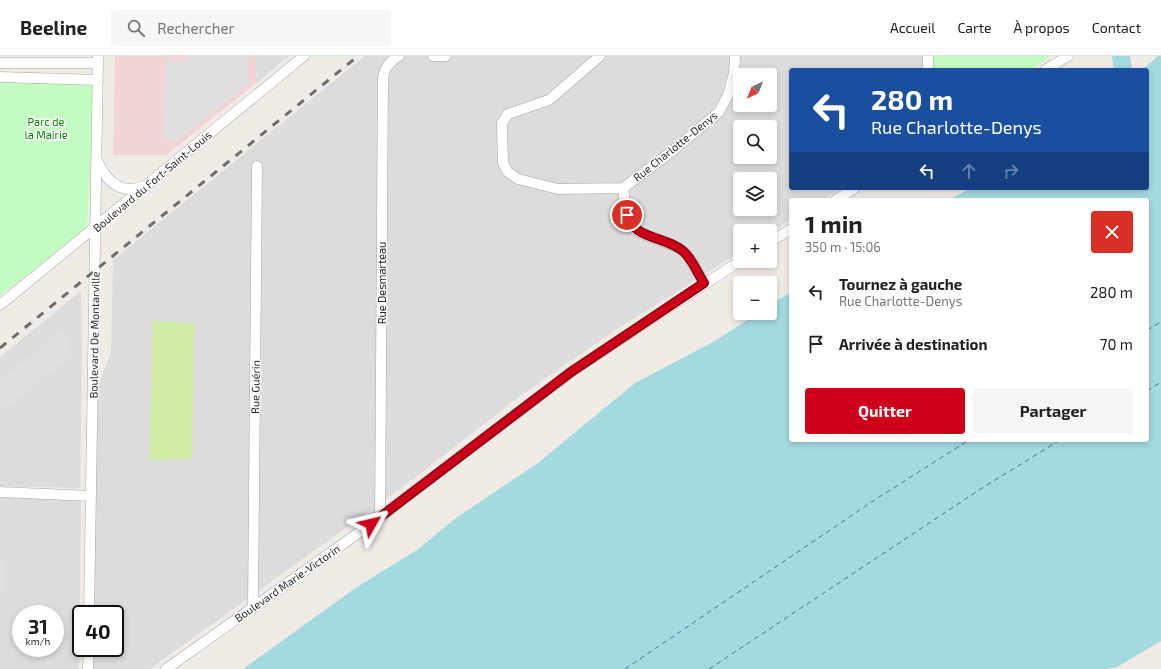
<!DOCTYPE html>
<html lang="fr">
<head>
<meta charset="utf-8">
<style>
	:root { --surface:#fff; --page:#f6f6f6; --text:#202124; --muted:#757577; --line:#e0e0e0; --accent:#ce0019 }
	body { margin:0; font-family:"Exo 2",sans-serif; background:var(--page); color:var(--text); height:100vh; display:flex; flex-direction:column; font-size:15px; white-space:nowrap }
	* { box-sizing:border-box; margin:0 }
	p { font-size:13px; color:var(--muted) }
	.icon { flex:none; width:22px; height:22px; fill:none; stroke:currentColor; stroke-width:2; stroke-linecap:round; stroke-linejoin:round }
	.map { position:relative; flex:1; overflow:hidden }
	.sheet { position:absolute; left:789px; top:142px; width:360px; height:244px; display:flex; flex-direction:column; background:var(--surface); border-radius:4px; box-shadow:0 2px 6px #0003 }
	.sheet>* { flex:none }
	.banner { position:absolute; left:789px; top:12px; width:360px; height:122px; border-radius:4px; box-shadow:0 2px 6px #0003; background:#1a4fa0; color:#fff; overflow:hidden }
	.needle { width:26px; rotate:223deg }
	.fabs { position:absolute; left:733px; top:12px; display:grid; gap:8px }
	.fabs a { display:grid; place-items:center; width:44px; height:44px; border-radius:4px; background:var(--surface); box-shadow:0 2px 6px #0003; font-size:20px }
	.speed { position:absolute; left:12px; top:549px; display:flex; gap:8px; font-size:20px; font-weight:700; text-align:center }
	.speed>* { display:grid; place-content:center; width:52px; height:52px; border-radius:50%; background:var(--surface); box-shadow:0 2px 6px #0003; line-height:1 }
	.speed small { font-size:10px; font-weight:400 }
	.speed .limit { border:2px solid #111; border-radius:6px; background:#fff; color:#111 }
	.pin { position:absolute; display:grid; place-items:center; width:34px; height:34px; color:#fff; margin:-17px; border:2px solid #fff; border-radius:50%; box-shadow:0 1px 4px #0007 }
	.me { position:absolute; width:44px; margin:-22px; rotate:53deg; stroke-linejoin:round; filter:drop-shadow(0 0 3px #0008) }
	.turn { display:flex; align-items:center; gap:14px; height:84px; padding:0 16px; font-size:18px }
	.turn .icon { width:52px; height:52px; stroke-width:2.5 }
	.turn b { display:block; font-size:28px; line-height:34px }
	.lanes { display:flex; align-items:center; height:38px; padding:0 16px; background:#0003; justify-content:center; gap:20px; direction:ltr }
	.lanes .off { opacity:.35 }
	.round { display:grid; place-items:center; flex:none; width:42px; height:42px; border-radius:4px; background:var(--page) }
	.overview { display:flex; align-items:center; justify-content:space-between; height:68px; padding:0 16px }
	h1 { font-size:24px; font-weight:700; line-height:30px }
	.primary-button { display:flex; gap:8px; margin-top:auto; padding:8px 16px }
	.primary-button a { flex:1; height:46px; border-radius:4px; background:var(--accent); color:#fff; font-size:16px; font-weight:700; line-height:46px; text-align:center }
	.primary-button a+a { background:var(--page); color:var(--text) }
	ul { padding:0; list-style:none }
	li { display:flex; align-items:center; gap:12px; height:52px; padding:0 16px }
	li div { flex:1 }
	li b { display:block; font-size:15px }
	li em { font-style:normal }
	header { display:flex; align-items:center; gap:24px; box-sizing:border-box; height:56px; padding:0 20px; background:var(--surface); border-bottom:1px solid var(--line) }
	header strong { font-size:19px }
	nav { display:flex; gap:22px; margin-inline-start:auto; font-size:14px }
	.search { width:280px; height:36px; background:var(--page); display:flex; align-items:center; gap:10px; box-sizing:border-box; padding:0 14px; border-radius:4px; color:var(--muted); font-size:15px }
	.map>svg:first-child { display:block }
	.residential { fill:#dddcdc; fill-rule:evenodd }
	.commercial { fill:#f2d3d6 }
	.grass { fill:#d2eda8 }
	.park { fill:#c2fcc0 }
	.parking { fill:#dfdfdf }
	.water { fill:#a3dae0 }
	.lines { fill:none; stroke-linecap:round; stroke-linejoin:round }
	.river { stroke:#a3dae0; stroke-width:18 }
	.ferry { stroke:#3e789c; stroke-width:1; stroke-dasharray:5 4; stroke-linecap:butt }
	.minor-casing { stroke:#a6a6a6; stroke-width:11 }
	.minor { stroke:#fff; stroke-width:10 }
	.rail { stroke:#6d6d6d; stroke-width:3; stroke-dasharray:8 8; stroke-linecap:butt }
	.route-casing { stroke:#860010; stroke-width:10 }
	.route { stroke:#ce0019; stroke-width:7 }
	.labels { text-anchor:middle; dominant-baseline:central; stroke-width:3; stroke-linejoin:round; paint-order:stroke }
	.park-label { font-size:11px; fill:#0b8306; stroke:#fff }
	.street-label { font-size:11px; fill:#1f1f1f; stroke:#fff }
</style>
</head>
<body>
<header>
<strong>Beeline</strong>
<div class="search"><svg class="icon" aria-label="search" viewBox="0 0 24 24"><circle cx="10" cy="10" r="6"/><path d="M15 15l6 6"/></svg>Rechercher</div>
<nav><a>Accueil</a><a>Carte</a><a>À propos</a><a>Contact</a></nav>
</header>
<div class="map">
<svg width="1161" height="613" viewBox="0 0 1161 613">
	<rect width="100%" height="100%" fill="#f0ebe5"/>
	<path class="residential" d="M256 0H289L256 27Z
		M365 0H933V14H791V132H841L822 144H791V163L770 177V175H740V196L617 273 520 340 408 427 150 613H92L93 592H115V558H93L96 336 111 296 113 204ZM740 19H770V49H740ZM740 71H770V101H740ZM740 123H770V153H740Z
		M81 235 82 293 80 432 0 430V301Z
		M0 441 81 444 79 613H0ZM21 558H55V592H21Z"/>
	<path class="commercial" d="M115 0H256V27L166 99H113Z"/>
	<path class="grass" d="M153 265 194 267 192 403 149 404Z"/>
	<path class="park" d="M933 0H1051L1028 14H933Z
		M0 22 94 28 87 172 0 240Z"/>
	<path class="parking" d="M187 0H248L249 28 177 85 165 84 166 5 187 6Z
		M61 274 69 285V293L73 299 0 357V324Z
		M0 506H5L6 535H0Z
		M38 592H50L51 609H37Z"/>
	<path class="water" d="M1158 0H1161V585L1117 611 1107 613H243L357 531 417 494 456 462 538 407 635 327 715 285 758 257H770V249L791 236V384H1147V144H949L971 132H1147V14H1142Z"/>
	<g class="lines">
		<path class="river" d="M1121 0 1123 14"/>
		<path class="ferry" d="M1147 274 1161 266
			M1147 335 1161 326
			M625 613 873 445 969 384
			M709 613 979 434 1060 384"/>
		<g class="minor-casing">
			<path id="minor" d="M433 0H446
				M600 0 549 44 508 58 502 67 503 107 508 116 518 123 558 133 623 132 671 96 719 56 729 37 734 17 735 0
				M0 7H98
				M928 14V0
				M1045 14 1068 0
				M0 21 98 24
				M98 106C107 126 121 139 144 130
				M623 132C625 143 624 158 630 168 639 182 671 184 684 196 692 203 698 218 704 227
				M836 144 855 132
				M770 186 791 173
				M0 249 304 0
				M0 436 91 440
				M380 461 383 22C385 11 389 6 399 0
				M253 552 257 110
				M89 558 98 0
				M88 613 89 592
				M166 613 371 468 571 316 740 205"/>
		</g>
		<use href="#minor" class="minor"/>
		<path class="rail" d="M0 292 358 0"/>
	</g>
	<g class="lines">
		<g class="route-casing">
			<path id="route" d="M371 468 571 316 704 227C698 218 692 203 684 196 667 180 634 184 627 159"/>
		</g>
		<use href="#route" class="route"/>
	</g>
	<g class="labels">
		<g class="park-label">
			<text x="46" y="65">Parc de<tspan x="46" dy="13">la Mairie</tspan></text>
		</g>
		<g class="street-label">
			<text transform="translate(675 90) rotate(-39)">Rue Charlotte-Denys</text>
			<text transform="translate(152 125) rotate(-40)">Boulevard du Fort-Saint-Louis</text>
			<text transform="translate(381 227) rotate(-90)">Rue Desmarteau</text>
			<text transform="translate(94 279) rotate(-89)">Boulevard De Montarville</text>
			<text transform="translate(255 331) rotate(-89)">Rue Guérin</text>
			<text transform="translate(287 527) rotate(-35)">Boulevard Marie-Victorin</text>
		</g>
	</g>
</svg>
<div class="fabs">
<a><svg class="needle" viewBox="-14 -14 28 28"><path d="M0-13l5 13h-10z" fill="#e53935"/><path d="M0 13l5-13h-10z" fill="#757577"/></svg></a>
<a><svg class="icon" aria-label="search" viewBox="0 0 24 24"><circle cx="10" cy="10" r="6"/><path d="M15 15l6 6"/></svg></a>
<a><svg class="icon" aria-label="layers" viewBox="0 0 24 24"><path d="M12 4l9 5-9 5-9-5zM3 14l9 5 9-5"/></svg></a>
<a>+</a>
<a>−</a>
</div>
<div class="speed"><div>31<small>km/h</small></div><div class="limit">40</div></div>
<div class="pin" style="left:627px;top:159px;background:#d93025"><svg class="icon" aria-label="arrive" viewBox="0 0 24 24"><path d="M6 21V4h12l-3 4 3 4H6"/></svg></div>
<svg class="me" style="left:371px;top:468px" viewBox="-20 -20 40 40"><path d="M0-17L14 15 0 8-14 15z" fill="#ce0019" stroke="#fff" stroke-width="4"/></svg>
<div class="banner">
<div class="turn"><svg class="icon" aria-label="left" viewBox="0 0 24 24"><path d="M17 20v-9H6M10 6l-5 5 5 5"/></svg><div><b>280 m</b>Rue Charlotte-Denys</div></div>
<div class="lanes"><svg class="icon" aria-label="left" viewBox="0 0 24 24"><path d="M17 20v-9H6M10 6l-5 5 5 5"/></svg><svg class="icon off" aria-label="ahead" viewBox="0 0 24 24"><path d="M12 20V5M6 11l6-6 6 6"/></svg><svg class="icon off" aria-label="right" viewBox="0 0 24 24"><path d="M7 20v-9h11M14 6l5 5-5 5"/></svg></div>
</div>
<section class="sheet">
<div class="overview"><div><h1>1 min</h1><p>350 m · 15:06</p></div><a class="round" style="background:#d93025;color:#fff"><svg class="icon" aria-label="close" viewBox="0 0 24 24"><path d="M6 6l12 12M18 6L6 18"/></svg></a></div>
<ul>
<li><svg class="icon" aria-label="left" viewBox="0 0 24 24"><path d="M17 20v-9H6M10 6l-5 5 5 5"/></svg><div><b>Tournez à gauche</b><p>Rue Charlotte-Denys</p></div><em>280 m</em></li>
<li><svg class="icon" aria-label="arrive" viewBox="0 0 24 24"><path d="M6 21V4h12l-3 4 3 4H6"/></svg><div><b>Arrivée à destination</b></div><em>70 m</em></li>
</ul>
<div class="primary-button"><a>Quitter</a><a>Partager</a></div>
</section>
</div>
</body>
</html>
